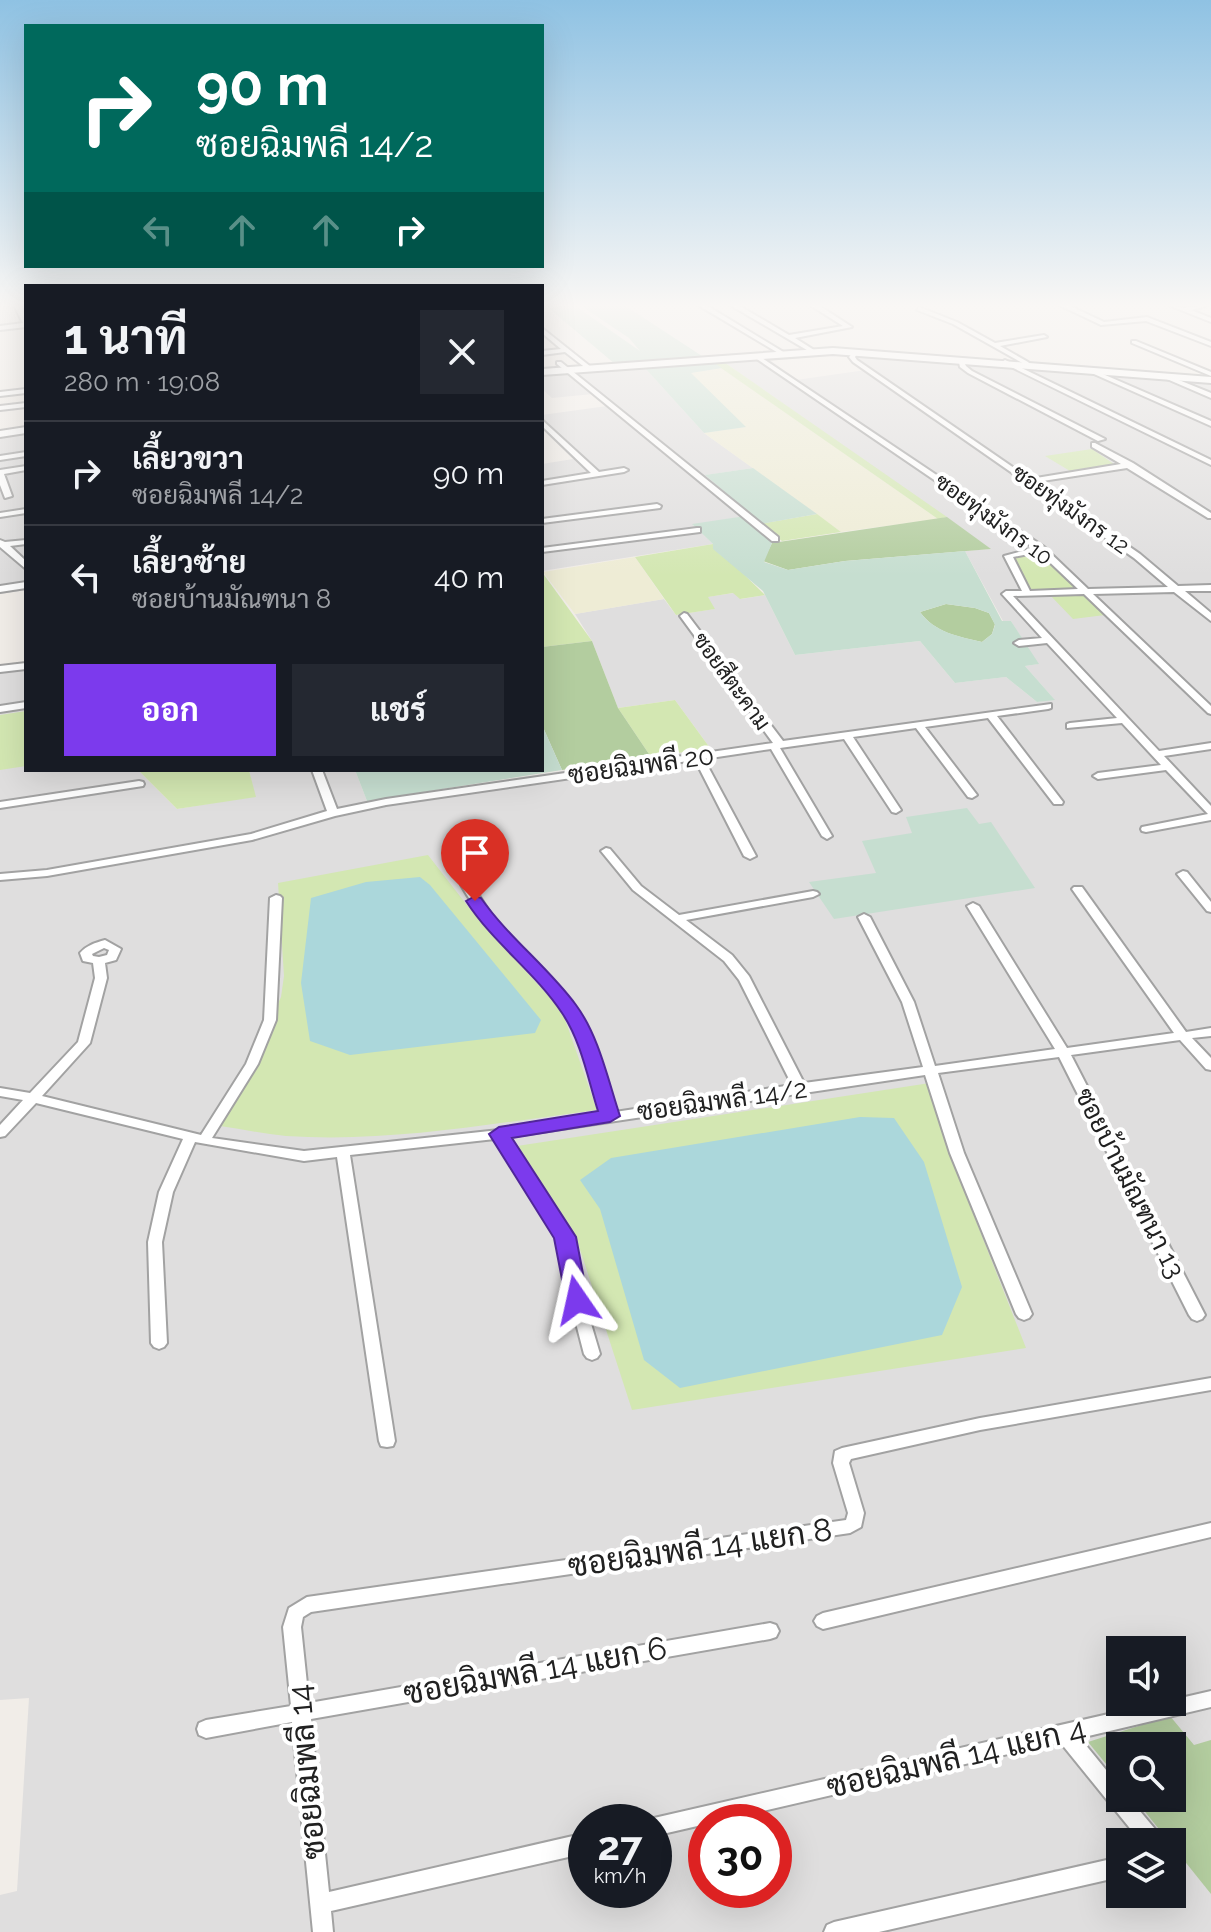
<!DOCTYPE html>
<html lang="th">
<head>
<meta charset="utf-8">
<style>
	:root { --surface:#171b24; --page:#242831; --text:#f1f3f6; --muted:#9ea1a6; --line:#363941; --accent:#7c3aed }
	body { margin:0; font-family:Raleway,Sarabun,sans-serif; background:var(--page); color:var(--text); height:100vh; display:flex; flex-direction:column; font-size:30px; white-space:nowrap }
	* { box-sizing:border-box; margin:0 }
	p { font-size:26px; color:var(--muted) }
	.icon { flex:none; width:44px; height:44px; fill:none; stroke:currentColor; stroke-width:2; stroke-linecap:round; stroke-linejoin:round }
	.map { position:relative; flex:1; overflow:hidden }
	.sheet { position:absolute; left:24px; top:284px; width:520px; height:488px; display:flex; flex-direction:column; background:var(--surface); border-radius:0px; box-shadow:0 8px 32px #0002 }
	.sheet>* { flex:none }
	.top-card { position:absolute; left:24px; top:24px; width:520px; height:244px; border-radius:0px; box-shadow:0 8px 32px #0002; background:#00695c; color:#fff; overflow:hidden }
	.controls { position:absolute; left:1106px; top:1636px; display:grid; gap:16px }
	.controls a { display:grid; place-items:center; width:80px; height:80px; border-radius:0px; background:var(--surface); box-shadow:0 8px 32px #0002; font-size:40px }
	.speed { position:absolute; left:568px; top:1804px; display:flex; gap:16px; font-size:40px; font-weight:700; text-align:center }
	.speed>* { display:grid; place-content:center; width:104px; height:104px; border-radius:50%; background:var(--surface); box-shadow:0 8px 32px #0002; line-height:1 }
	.speed small { font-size:20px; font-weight:400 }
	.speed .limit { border:12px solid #d22; background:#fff; color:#111 }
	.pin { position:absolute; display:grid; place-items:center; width:68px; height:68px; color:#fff; margin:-82px -34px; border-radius:50% 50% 50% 0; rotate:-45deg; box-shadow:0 0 8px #0007 }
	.pin .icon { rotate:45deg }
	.me { position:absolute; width:88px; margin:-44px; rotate:349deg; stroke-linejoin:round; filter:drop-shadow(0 0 6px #0008) }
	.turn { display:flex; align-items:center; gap:28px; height:168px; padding:0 40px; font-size:36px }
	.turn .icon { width:104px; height:104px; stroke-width:2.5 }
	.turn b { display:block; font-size:56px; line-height:68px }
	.lanes { display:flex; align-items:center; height:76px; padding:0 40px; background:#0003; justify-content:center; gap:40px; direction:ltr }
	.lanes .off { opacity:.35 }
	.round { display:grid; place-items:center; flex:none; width:84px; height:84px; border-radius:0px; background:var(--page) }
	.overview { display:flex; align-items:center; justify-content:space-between; height:136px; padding:0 40px }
	h1 { font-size:48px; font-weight:700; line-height:60px }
	.primary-button { display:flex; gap:16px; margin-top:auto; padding:16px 40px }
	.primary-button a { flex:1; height:92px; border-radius:0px; background:var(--accent); color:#fff; font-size:32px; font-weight:700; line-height:92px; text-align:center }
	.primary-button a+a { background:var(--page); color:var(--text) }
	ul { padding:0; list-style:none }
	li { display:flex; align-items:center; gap:24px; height:104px; padding:0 40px; border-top:2px solid var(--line) }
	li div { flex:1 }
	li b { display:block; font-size:30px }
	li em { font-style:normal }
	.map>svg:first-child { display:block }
	.residential { fill:#dfdede; fill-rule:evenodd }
	.farmland { fill:#eeecd5 }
	.grass { fill:#d3e7b2 }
	.forest { fill:#b3cd9f }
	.wetland { fill:#c6ded0; fill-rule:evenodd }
	.water { fill:#abd7db }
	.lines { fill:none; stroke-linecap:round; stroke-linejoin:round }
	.minor-casing { stroke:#a2a2a2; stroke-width:4 }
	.tertiary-casing { stroke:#a2a2a2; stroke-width:4 }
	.minor { fill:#fff; fill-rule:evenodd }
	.tertiary { fill:#fff; fill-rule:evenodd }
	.route { fill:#7c3aed; stroke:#51269a; stroke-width:2 }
	.labels { text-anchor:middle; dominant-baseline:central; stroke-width:8; stroke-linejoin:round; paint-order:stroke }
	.far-street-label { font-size:22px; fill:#212121; stroke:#fff }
	.street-label { font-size:26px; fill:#212121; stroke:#fff }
	.near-street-label { font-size:32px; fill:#212121; stroke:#fff }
</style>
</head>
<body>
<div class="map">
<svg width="1211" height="1932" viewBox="0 0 1211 1932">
	<rect width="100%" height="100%" fill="#f1ede8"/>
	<path class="residential" d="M847 355 1211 383V1932H0V1895L17 1891 29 1698 0 1700V666L26 662V770H138L177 809 255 796 249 770H355L367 801 710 748 675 700 618 708 592 641 575 614 664 599 676 615 714 609 707 597 734 593 741 599 765 595 795 655 920 641 955 683 1006 677 1037 702 1054 699 1025 666 1038 664 1011 621H1003L965 551 990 549 721 360 765 356 796 380 873 369ZM1120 1650H1172V1702H1120ZM1120 1746H1172V1798H1120ZM586 1822H654V1890H586ZM706 1822H774V1890H706ZM1120 1842H1172V1894H1120Z
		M644 367 704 433 753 468 706 475 753 515 693 525 713 544 542 571V464L573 459 542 429V415L607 406 593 394 552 398 542 389V376Z
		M26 433V590L0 594V436Z"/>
	<path class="farmland" d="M722 368 938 519 841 532 704 433 745 427 690 373Z
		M635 557 664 599 575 614 543 572Z"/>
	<path class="grass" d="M721 360 947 517 938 519 711 361Z
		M1092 449 1114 464 1070 471 1045 456Z
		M817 514 841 532 782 541 759 524Z
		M713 544 765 595 740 599 733 593 708 597 715 609 676 615 635 557Z
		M1039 553 1073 585 1075 589H1030L1012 558Z
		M542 572 592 641 542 647Z
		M1049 594H1083L1105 615 1073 619Z
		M675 700 710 748 651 757 618 708Z
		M26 711V766L0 770V715Z
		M138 770H249L256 797 177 809Z
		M428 855 470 909 562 1011 597 1110C494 1123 390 1143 286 1136 264 1134 242 1129 220 1126L281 997 284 976 278 883Z
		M930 1083 956 1170 1026 1348 632 1410 576 1237 517 1146Z"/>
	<path class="forest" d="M947 517 991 549 845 561 788 570 763 561 772 543Z
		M946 604 975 608 989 613 995 624 992 634 982 642C959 637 934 632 920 612Z
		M592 641 618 708 651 757 562 770 542 725V647Z
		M1170 1716 1194 1745 1211 1740V1894L1134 1798H1172V1746H1120V1781L1088 1742Z"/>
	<path class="wetland" d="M545 305H574L640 351 629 338 580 305H624L702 356 615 364Z
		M711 361 722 368 691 373 746 427 704 433 644 367Z
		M753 468 817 514 760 524 772 543 764 562 788 570 845 561 965 551 1002 621H1011L1039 664 1025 666 1055 700 1037 702 1006 677 955 683 920 641 795 655 763 591 713 549V544L692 524 752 515 705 475ZM946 604 975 608 989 613 995 625 992 634 982 642C960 637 934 632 920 612Z
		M542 725 562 770 367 801 355 770H542Z
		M967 808 979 824 991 822 1035 888 834 919 809 882 876 873 862 841 912 833 906 817Z"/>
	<path class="water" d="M420 877 430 885 541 1020 535 1033 350 1055 310 1041 301 983 311 898 366 882Z
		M860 1117 894 1118 924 1162 962 1287 942 1335 680 1388 644 1360 600 1209 580 1180 611 1158Z"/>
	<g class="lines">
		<g class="minor-casing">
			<path id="minor" d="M14 305H20L26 317V327L0 330V326L23 323Z
				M698 305H706L785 353 780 354Z
				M730 305H738L789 335 843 326 810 305H818L852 327 795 338 814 350 815 351 812 353Z
				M1059 305H1068L1104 322 1147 317 1211 342V346L1146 321 1101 325Z
				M1168 305 1184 308 1209 305 1191 310 1211 318V322Z
				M919 307 957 322 995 343 1044 335 1047 337 1000 346 1028 362 1029 363 1026 365 953 324 917 310Z
				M542 328 591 367V369H587L565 352 542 355V351L561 349 542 333Z
				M1132 341H1136L1211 372V376L1132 343Z
				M855 350 858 352 855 357 857 360 1030 479 1121 464 1092 447V443H1095L1133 463 1211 513V518H1208L1127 468 1036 482 1140 554 1178 586 1211 585V591H1185L1211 613V621L1174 592 1093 594 1211 706V714L1208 713 1084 594 1013 596 1159 751 1211 743V749L1164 756 1211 806V820L1146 832 1142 831 1141 829 1142 827 1208 814 1166 770 1098 779 1093 776 1098 773 1161 765 1122 723 1067 728V724L1070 723 1117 718 1047 643 1019 646 1014 643 1019 640 1042 638 1002 594 1006 591H1022L1004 556 1034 548 751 355 756 354 1044 547 1088 589 1168 587 1134 558 853 362 849 357ZM1039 552 1078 589 1030 591 1013 557Z
				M958 358H962L966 366 972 371 1105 439 1098 441 968 373 960 367Z
				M1005 360 1211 460V465L1003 363 1002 362Z
				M557 362H561L778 537V541H772L557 364Z
				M1085 368H1089L1211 421V426L1085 370Z
				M1160 374H1164L1211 393V398L1160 376Z
				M26 389V393L0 396V392Z
				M26 403V407L0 410V406Z
				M542 420 599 472 624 468 628 470 624 472 542 485V481L591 473 542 426Z
				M26 452V456L0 460V456Z
				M26 466V470L4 474 12 496 5 498 0 485V470Z
				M657 504 661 506 660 508 542 523V519Z
				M26 509V513L0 517V513Z
				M697 528H700V532L542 552V548Z
				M0 540 5 542 26 540V544L10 546 26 561V569L0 547Z
				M26 582V588L0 592V586Z
				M684 613 687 614 783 741 1051 704V708L1048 709 997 716 1063 802 1062 804H1054L988 718 925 727 977 795 972 798 968 797 916 728 853 737 901 810 896 813 892 812 844 739 780 748 832 836 827 839 822 836 771 749 704 759 756 856 750 859 744 856 695 760 386 805 335 816 252 840 47 876 0 880V874L47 870 251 834 327 811 312 770H322L337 809 386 799 773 743 680 616Z
				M26 663V669L0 672V666Z
				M26 702V708L0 712V706Z
				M139 781 143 782 144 784 143 786 0 808V802Z
				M606 848 610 849 641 886 679 915 813 891 817 892 819 894 813 897 686 920 732 955 749 976 804 1083 923 1067 902 1002 858 917 864 914 870 917 914 1002 935 1066 1055 1049 967 906 973 903 979 906 1067 1048 1174 1033 1072 889 1074 887H1082L1186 1032 1211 1028V1036L1192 1038 1211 1058V1070L1206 1069 1180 1040 1071 1055 1205 1315 1202 1319 1197 1321 1192 1319 1189 1315 1059 1057 938 1073 964 1153 1032 1314 1029 1318 1024 1320 1019 1318 1016 1314 950 1153 925 1075 508 1137 572 1237 584 1300 600 1354 597 1358 592 1360 587 1358 584 1354 570 1300 558 1237 495 1139 350 1155 395 1441 393 1446 387 1447 381 1446 379 1441 337 1157 304 1161 195 1142 173 1192 162 1242 167 1343 164 1347 159 1349 154 1347 151 1343 148 1242 159 1192 183 1139 36 1103 5 1136 0 1137V1125L23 1100 0 1096V1088L30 1093 78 1042 95 978 93 963 83 961 80 953C87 945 95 943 105 940L121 949 116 960 105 963 107 978 90 1043 42 1096 201 1135 246 1064 264 1020 270 898 276 895 280 896 282 898 276 1020 258 1064 212 1138 304 1151 499 1130 603 1114C592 1078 584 1041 563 1010 531 964 489 935 461 885L467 882 471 883 493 917 549 977 576 1011 595 1048 615 1112 792 1085 739 980 724 961 633 890 601 851ZM104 948 109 950 107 955 99 957 93 956 92 954Z
				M1183 871 1187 872 1211 902V912L1207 911 1177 874Z
				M1211 1378V1390L980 1430 851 1459 849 1463 864 1513 861 1527 850 1533 311 1612 303 1617 301 1627 309 1703 770 1623 776 1625 779 1631 776 1637 770 1639 311 1719 329 1892 586 1833V1853L331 1911 333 1932H313L292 1722 206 1738 199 1735 197 1729 199 1723 206 1720 291 1706 283 1627 289 1608 307 1597 846 1520 848 1513 833 1463 835 1451 842 1448 980 1418Z
				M1211 1523V1537L823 1629 817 1626 814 1621 817 1616 823 1613Z
				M1211 1691V1707L1080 1738 1120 1787V1798H1129L1160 1835 1163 1842H1141L1060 1742 716 1822H706V1824L654 1836V1822H646L654 1818 1161 1702H1172V1700Z
				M1120 1857V1877L879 1932H824L827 1925 834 1922Z"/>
		</g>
		<g class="tertiary-casing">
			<path id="tertiary" d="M833 348 1211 377V383L833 354 542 375V369Z
				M26 427V433L0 437V431Z"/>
		</g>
		<use href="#minor" class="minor"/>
		<use href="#tertiary" class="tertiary"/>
	</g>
	<linearGradient id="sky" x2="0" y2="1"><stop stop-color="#8fc2e3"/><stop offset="0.53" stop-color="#f9f7f5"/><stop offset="1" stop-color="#f9f7f5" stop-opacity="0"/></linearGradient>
	<rect width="1211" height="576" fill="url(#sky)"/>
	<path class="route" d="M475 896 481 898C508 937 548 967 576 1005 599 1036 608 1080 620 1116L610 1122 512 1138 576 1237 588 1300 585 1305 577 1308 569 1305 566 1300 554 1238 489 1134 499 1127 598 1111C588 1079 581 1041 562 1013 535 972 493 943 466 901Z"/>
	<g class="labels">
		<g class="far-street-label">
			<text transform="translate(1071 509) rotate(35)">ซอยทุ่งมังกร 12</text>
			<text transform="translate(994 519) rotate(36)">ซอยทุ่งมังกร 10</text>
			<text transform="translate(732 681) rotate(54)">ซอยสีตะคาม</text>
		</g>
		<g class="street-label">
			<text transform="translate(641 765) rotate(-8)">ซอยฉิมพลี 20</text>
			<text transform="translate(722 1100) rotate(-8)">ซอยฉิมพลี 14/2</text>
			<text transform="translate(1130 1183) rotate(63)">ซอยบ้านมัณฑนา 13</text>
		</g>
		<g class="near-street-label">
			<text transform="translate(700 1547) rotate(-8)">ซอยฉิมพลี 14 แยก 8</text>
			<text transform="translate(535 1670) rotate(-10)">ซอยฉิมพลี 14 แยก 6</text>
			<text transform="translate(956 1757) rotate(-13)">ซอยฉิมพลี 14 แยก 4</text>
			<text transform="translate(306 1772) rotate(-95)">ซอยฉิมพลี 14</text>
		</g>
	</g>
</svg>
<div class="controls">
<a><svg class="icon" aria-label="sound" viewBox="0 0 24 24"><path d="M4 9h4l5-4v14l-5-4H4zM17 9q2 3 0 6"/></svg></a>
<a><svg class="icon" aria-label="search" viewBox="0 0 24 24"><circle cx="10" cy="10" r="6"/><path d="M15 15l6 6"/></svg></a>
<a><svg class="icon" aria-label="layers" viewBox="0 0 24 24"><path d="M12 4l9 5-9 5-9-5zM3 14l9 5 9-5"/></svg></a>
</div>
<div class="speed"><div>27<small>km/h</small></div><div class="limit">30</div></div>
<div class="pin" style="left:475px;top:901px;background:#d93025"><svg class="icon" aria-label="arrive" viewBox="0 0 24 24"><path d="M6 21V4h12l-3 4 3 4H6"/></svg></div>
<svg class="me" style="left:577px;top:1300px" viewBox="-20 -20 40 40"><path d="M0-17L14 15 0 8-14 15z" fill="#7c3aed" stroke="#fff" stroke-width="4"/></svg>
<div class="top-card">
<div class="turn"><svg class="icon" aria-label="right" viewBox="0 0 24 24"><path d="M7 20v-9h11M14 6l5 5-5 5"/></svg><div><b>90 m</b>ซอยฉิมพลี 14/2</div></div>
<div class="lanes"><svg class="icon off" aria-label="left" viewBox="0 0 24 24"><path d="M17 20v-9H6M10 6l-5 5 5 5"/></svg><svg class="icon off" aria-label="ahead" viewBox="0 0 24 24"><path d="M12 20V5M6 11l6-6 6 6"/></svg><svg class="icon off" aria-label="ahead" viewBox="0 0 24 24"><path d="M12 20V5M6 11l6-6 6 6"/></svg><svg class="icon" aria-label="right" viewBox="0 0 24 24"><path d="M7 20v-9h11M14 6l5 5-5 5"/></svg></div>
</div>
<section class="sheet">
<div class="overview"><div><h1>1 นาที</h1><p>280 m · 19:08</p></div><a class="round"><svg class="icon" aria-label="close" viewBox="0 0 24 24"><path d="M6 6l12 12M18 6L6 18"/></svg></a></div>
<ul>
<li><svg class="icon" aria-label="right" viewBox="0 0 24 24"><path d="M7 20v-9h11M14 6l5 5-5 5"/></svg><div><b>เลี้ยวขวา</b><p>ซอยฉิมพลี 14/2</p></div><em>90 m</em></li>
<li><svg class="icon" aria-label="left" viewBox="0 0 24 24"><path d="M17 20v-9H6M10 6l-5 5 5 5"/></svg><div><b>เลี้ยวซ้าย</b><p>ซอยบ้านมัณฑนา 8</p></div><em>40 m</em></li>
</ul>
<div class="primary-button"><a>ออก</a><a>แชร์</a></div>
</section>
</div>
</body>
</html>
